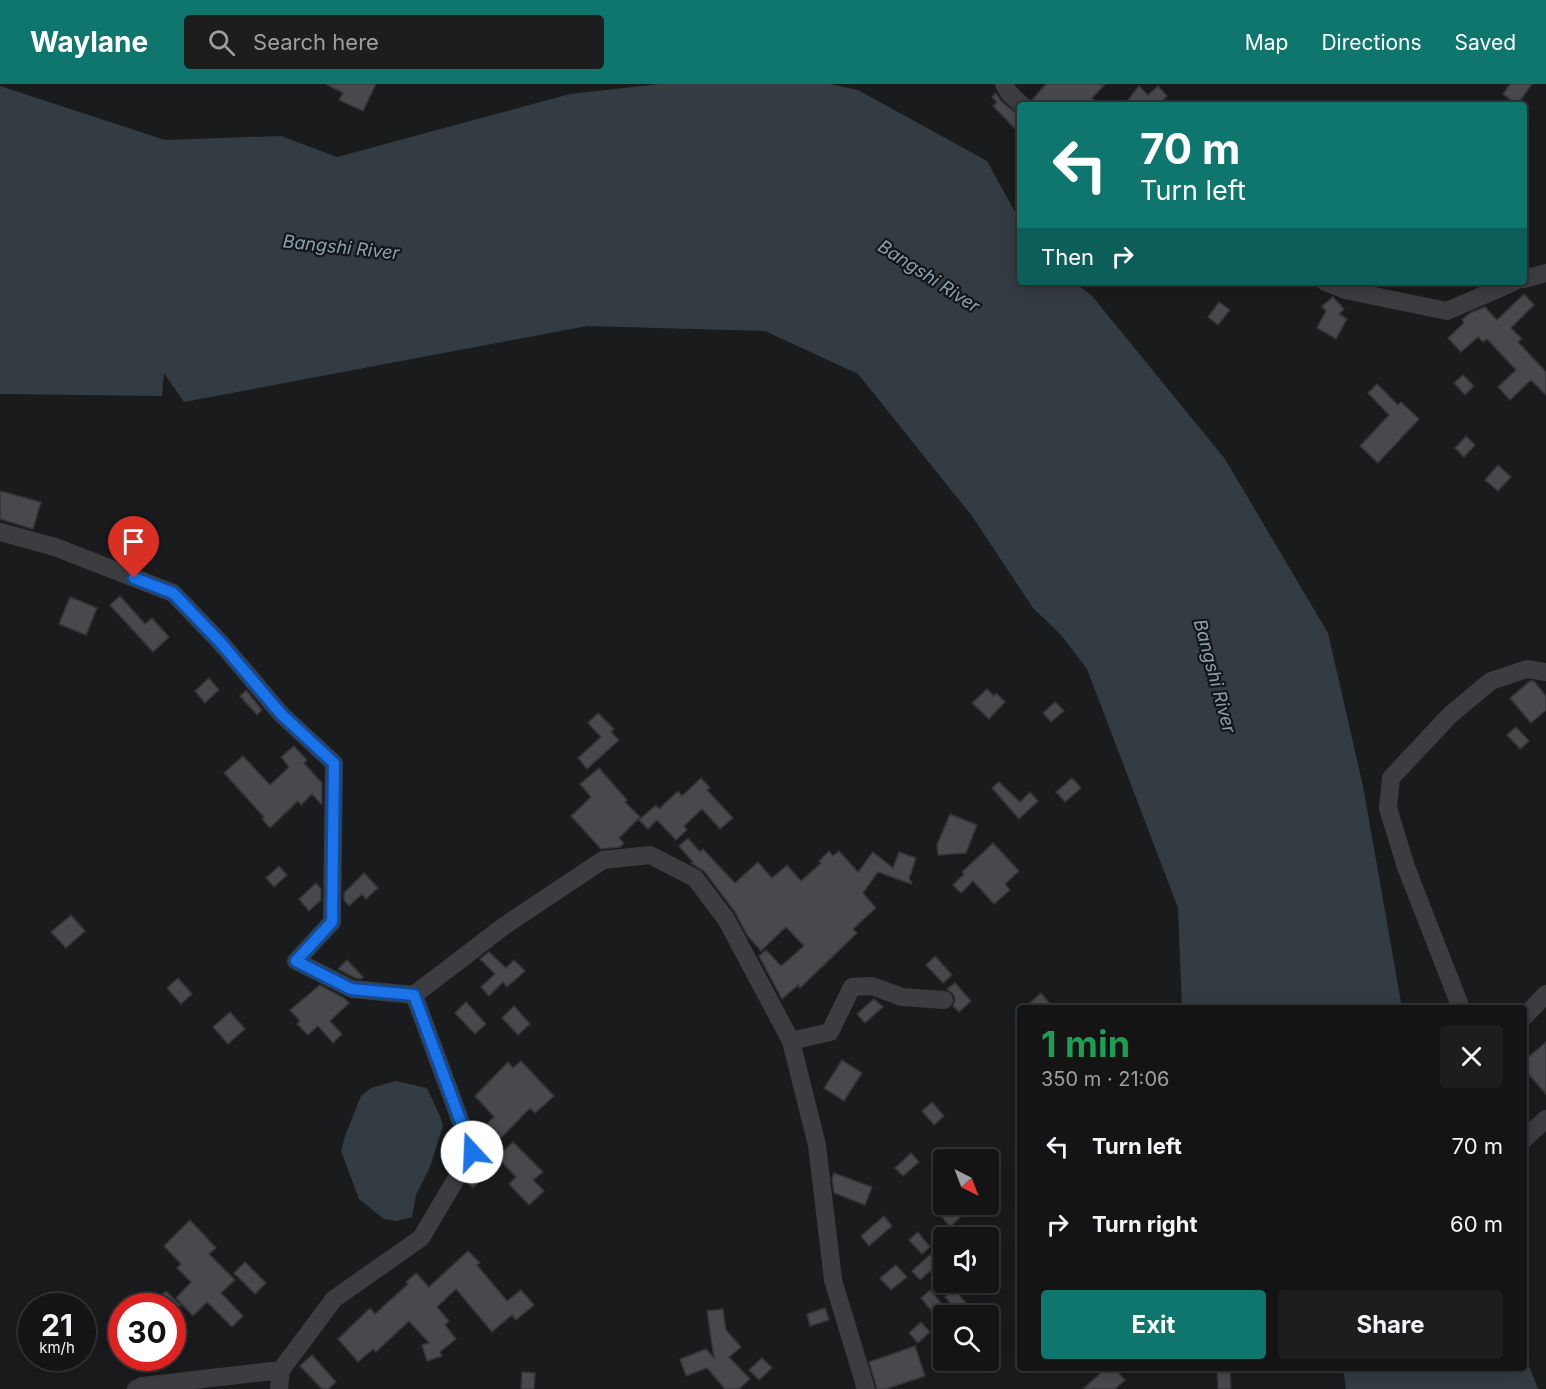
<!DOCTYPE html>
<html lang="en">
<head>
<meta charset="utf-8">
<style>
	:root { --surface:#141415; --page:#1d1d1e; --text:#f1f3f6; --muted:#9d9ea0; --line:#333334; --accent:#0f766e }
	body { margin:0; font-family:Inter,sans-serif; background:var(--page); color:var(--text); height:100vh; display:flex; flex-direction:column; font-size:22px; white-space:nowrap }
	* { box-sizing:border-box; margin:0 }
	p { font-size:20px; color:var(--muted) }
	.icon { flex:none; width:33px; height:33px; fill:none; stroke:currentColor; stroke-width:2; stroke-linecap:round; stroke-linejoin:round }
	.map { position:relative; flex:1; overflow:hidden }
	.panel { position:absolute; left:1017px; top:921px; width:510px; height:366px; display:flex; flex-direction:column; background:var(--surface); border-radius:6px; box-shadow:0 3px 15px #0003,0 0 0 2px var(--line) }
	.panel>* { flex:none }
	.banner { position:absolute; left:1017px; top:18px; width:510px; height:183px; border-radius:6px; box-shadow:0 3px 15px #0003,0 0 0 2px var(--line); background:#0f766e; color:#fff; overflow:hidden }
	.needle { width:39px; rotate:138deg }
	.buttons { position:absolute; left:933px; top:1065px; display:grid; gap:12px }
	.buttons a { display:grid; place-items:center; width:66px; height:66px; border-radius:6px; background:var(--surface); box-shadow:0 3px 15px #0003,0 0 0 2px var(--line); font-size:30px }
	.speed { position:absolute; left:18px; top:1209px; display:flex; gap:12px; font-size:30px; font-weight:700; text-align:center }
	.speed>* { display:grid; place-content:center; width:78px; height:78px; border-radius:50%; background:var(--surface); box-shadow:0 3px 15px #0003,0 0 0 2px var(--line); line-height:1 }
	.speed small { font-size:15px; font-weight:400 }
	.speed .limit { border:9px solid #d22; background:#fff; color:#111 }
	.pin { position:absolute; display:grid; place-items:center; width:51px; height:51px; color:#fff; margin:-62px -26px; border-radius:50% 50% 50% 0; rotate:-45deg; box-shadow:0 0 6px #0007 }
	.pin .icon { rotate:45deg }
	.me { position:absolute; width:66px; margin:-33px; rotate:340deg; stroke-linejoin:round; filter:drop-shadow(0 0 4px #0008) }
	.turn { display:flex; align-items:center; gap:21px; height:126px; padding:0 24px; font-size:27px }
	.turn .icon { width:78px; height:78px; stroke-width:2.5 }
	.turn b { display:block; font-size:42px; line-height:51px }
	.then { display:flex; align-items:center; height:57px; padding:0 24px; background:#0003; gap:12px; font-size:22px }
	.round { display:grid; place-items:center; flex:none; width:63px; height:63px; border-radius:6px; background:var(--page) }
	.overview { display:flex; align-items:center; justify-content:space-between; height:102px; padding:0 24px }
	h1 { font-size:36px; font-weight:700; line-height:45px; color:#1e9e55 }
	.action { display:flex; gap:12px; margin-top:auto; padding:12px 24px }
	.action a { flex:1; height:69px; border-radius:6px; background:var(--accent); color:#fff; font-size:24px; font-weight:700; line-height:69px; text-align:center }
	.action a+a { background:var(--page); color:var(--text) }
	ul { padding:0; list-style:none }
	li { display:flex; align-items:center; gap:18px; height:78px; padding:0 24px }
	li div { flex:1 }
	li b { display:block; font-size:22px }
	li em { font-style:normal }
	header { display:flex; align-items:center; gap:36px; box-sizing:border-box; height:84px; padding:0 30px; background:var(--accent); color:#fff }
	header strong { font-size:28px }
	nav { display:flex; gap:33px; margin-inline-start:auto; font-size:21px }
	.search { width:420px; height:54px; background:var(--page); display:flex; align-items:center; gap:15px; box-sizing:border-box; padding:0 21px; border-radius:6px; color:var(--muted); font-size:22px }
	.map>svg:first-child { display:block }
	.water { fill:#333c42 }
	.building { fill:#47494c; stroke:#353538; stroke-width:1.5 }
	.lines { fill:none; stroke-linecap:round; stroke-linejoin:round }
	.minor { stroke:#3c3d41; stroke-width:18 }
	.route-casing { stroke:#114b97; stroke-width:15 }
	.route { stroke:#1a73e8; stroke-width:10 }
	.labels { text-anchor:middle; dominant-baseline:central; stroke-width:4.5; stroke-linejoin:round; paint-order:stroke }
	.water-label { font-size:18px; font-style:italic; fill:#88a2b3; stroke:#151617 }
</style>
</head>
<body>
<header>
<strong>Waylane</strong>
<div class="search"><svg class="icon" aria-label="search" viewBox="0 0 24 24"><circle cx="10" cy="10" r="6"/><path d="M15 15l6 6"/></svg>Search here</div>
<nav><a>Map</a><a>Directions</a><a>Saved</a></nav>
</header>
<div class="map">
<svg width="1546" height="1305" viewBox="0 0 1546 1305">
	<rect width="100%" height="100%" fill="#1a1b1c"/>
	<path class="water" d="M659 0H829L858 6 987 77 1020 137V198H1074L1092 212 1225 375 1328 549 1363 702 1402 924H1182L1178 824 1087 585 1061 551 1033 524 972 432 858 290 765 247 587 242 184 318 164 289 162 312 0 310V2L165 56 281 52 337 73 570 10Z
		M396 997 427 1004 440 1032 443 1042 430 1083 416 1111 412 1133 396 1137 384 1135 359 1115 341 1067 345 1052 361 1012 371 1004Z
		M1524 1269 1538 1305H1346L1343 1284H1524Z"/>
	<path class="building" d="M326 0H376L363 27 339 16 343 9Z
		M1046 0H1105L1092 14 1099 21H1033L1032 16Z
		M1510 0H1532L1517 21 1503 10Z
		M1139 2 1148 11 1158 2 1167 12 1163 16 1167 21H1124Z
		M996 9 1001 17 1020 32V50L993 22 997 18 992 13Z
		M1524 210 1534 221 1511 244 1522 255 1518 258 1546 288V311L1531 296 1510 316 1498 303 1516 286 1487 255 1483 258 1478 253 1461 268 1448 254 1464 239 1462 236 1470 229 1485 223 1497 236Z
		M1333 213 1344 225 1339 230 1347 235 1336 255 1317 244 1326 227 1322 222Z
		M1219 218 1230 226 1218 241 1208 233Z
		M1463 291 1474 302 1465 311 1454 299Z
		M1377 300 1398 321 1401 318 1419 335 1378 379 1360 362 1389 331 1368 309Z
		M1466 352 1475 361 1464 373 1455 364Z
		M1498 381 1511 393 1498 407 1485 396Z
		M0 407 41 418 33 445 0 435Z
		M120 512 145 540 152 534 169 553 153 568 110 521Z
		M70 513 97 524 86 551 59 540Z
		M209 594 219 606 205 619 195 607Z
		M1530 597H1534L1546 612V626L1531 639 1510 614Z
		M987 605 994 612 996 609 1005 618 989 635 972 619Z
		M246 606 262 626 257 631 240 612Z
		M1055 618 1064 627 1051 638 1043 629Z
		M598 629 614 645 611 648 619 656 587 685 578 674 601 653 588 639Z
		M1516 643 1529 657 1520 665 1507 651Z
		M294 662 307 676 304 679 322 699V718L321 720 312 710 301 721 298 717 270 744 262 735 264 733 224 689 243 672 270 701 289 683 281 673Z
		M599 684 627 716 625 718 640 733 619 754 624 759 620 763 601 765 571 732 591 713 580 700Z
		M701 694 710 704 707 706 733 734 720 745 702 725 684 742 687 746 676 756 657 736 648 745 639 736 656 721 659 725 678 707 682 712Z
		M1072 694 1081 704 1065 718 1056 708Z
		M999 698 1020 718 1030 708 1038 717 1019 735 992 704Z
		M950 730 977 741 966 769 938 771 937 761Z
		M688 754 700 768 703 765 735 799 758 778 772 794 787 781 801 797 821 779 819 777 829 767 833 772 839 767 858 788 873 768 893 784 899 768 916 774 909 795 912 798 911 800 878 788 863 809 876 824 853 845 857 849 800 904 798 901 782 915 759 872 766 866 781 882 804 862 786 843 761 867 747 851 735 828 704 787 691 779 693 778 679 762Z
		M993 759 1019 787 1005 800 1010 806 994 820 973 797 961 809 953 801 964 790 962 788Z
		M279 782 287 791 274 803 266 794Z
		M364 789 378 804 366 815 362 810 349 822 344 816V809Z
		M316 799 321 805V816L309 827 299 815Z
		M71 831 85 847 66 864 51 848Z
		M489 868 506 884 514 876 525 887 507 903 503 898 489 912 481 903 495 890 480 875Z
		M935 872 952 891 943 899 926 881Z
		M347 876 363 893 361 895 355 894 338 885Z
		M178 894 192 910 181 920 167 904Z
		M955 899 971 917 959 928 953 922 955 916 954 911 947 905Z
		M320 901 344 914 349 919 330 937 342 950 333 959 318 942 308 951 297 940 300 937 290 926Z
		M1041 909 1054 924H1024Z
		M874 915 883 923 865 939 857 930Z
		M466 918 486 940 475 950 455 929Z
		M514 922 530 940 518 951 502 934Z
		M230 928 245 945 228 960 213 943Z
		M1546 958V1010L1524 985V977Z
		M842 976 862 989 844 1017 824 1004Z
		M521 977 554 1012 535 1029 530 1024 498 1057 484 1042 494 1033 475 1012 508 978 513 984Z
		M932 1018 944 1032 934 1041 922 1027Z
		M513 1058 543 1088 533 1096 544 1107 529 1121 509 1100 516 1093 497 1073Z
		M911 1069 919 1078 903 1092 895 1084Z
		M481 1077 491 1087 473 1104 467 1098Z
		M834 1089 872 1103 865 1121 834 1109 832 1094Z
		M946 1120H954L963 1131 950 1143 938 1128Z
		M884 1132 892 1142 869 1162 861 1152Z
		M190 1136 216 1164 209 1170 235 1196 221 1209 243 1232 232 1243 207 1218 193 1232 176 1214 191 1198 177 1184 181 1180 164 1162Z
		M918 1148 930 1163 922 1170 909 1156Z
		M468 1167 480 1179 477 1181 507 1217 521 1206 534 1221 516 1236 512 1231 492 1248 456 1205 437 1223 449 1237 445 1241 456 1255 440 1268 442 1272 427 1277 422 1261 429 1259 409 1237 376 1268 373 1265 358 1278 338 1255 370 1224 375 1230 408 1200 406 1198 416 1189 429 1203Z
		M931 1170 939 1179 920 1196 912 1187Z
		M245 1178 266 1199 255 1210 234 1189Z
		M896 1181 907 1193 891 1206 880 1194Z
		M954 1205 977 1232H961L945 1213Z
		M930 1206 943 1221 933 1229 921 1214Z
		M166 1207 181 1222H150Z
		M825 1224 829 1236 810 1242 807 1230Z
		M723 1225 726 1246 741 1263 729 1273 750 1295 739 1305H725L707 1284 686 1292 680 1275 706 1265 714 1274 707 1227Z
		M921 1238 930 1248 918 1259 909 1249Z
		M915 1262 925 1292 886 1305H877L869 1278Z
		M312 1271 336 1298 328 1305H322L300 1282Z
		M762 1274 772 1284 759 1296 749 1286Z
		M1106 1284H1114L1125 1296 1115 1305H1083Z
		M1217 1284H1230L1231 1305H1218Z
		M522 1288 535 1289 534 1305H521Z"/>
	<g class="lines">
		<path class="minor" d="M1004 0 1009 9 1022 21
			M1524 195 1546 189
			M1325 198 1345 206 1447 227 1514 198
			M0 448 55 463 173 509 221 559 281 630 334 679 332 838 296 877 352 905 414 911 504 842 603 776 650 771 695 794 726 835 791 957 817 1061 833 1196 866 1305
			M1461 924 1406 783 1388 724 1391 694 1450 631 1491 597 1527 585 1546 588
			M1524 933 1546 910
			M791 957 830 948 852 903 872 902 902 913 944 916
			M1524 1055 1546 1035
			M136 1305 142 1302 281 1286
			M279 1305 281 1286 334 1215 421 1154 472 1068 414 911"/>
	</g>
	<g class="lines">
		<g class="route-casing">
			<path id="route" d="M134 494 173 509 221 559 281 630 334 679 332 838 296 877 351 905 414 911 472 1068"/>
		</g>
		<use href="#route" class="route"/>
	</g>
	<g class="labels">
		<g class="water-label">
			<text transform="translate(341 163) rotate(6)">Bangshi River</text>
			<text transform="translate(929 192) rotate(33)">Bangshi River</text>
			<text transform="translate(1215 592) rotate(75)">Bangshi River</text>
		</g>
	</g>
</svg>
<div class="buttons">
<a><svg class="needle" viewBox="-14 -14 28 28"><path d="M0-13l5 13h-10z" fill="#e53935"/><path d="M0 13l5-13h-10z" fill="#9d9ea0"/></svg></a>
<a><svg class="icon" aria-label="sound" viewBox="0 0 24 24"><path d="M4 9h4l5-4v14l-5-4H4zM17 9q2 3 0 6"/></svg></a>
<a><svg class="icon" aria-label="search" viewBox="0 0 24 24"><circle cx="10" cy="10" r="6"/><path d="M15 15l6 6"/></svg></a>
</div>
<div class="speed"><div>21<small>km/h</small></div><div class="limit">30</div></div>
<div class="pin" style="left:134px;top:494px;background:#d93025"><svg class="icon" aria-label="arrive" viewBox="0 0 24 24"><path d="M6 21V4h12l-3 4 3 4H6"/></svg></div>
<svg class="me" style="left:472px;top:1068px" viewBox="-20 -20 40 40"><circle r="19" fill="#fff"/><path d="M0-13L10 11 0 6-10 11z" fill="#1a73e8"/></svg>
<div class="banner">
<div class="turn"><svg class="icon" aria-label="left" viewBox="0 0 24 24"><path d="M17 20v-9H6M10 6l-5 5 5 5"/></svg><div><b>70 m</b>Turn left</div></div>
<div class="then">Then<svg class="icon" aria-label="right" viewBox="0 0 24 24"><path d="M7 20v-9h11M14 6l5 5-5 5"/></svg></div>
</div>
<section class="panel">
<div class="overview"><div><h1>1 min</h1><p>350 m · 21:06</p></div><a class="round"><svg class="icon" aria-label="close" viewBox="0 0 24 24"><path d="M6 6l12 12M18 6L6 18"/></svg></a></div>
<ul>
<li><svg class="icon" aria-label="left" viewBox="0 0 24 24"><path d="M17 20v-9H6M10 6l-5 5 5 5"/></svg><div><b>Turn left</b></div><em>70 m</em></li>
<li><svg class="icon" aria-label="right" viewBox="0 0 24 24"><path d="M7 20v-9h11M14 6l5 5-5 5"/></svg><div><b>Turn right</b></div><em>60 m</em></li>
</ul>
<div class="action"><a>Exit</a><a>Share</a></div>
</section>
</div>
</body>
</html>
